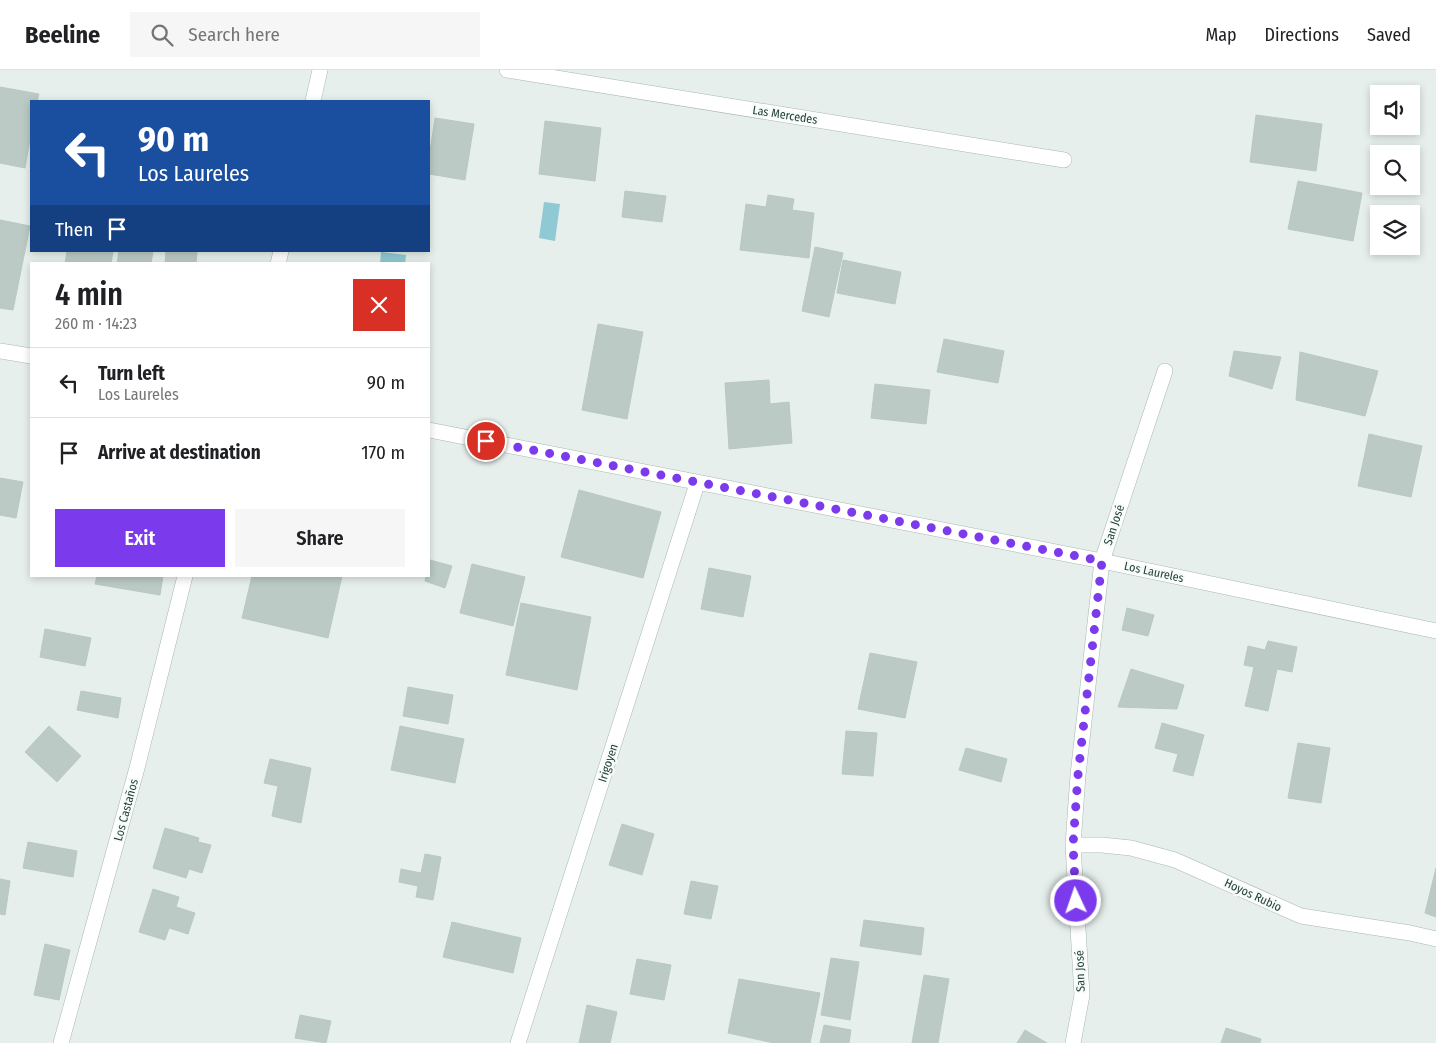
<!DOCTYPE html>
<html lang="en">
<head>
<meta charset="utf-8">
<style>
	:root { --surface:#fff; --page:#f6f6f6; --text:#202124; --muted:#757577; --line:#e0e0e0; --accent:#7c3aed }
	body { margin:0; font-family:"Fira Sans Condensed",sans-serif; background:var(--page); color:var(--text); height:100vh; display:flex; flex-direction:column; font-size:19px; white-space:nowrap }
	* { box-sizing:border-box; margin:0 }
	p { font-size:16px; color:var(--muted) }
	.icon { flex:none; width:28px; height:28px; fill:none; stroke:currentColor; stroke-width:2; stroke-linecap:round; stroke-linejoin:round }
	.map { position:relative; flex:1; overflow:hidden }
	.sheet { position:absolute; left:30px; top:192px; width:400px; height:315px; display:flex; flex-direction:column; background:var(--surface); border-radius:0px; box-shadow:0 2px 8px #0003 }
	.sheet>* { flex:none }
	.hud { position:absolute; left:30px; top:30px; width:400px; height:152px; border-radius:0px; box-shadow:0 2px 8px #0003; background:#1a4fa0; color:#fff; overflow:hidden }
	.buttons { position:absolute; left:1370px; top:15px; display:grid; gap:10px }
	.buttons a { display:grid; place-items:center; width:50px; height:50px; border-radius:0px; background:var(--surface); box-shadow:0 2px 8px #0003; font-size:25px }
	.pin { position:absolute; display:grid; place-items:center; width:42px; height:42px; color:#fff; margin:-21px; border:2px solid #fff; border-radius:50%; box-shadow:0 1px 5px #0007 }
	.me { position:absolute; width:55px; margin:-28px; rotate:357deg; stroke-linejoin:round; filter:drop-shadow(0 0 4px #0008) }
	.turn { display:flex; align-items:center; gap:18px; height:105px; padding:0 25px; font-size:22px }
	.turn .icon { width:65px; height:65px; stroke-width:2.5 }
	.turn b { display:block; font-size:35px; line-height:42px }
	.then { display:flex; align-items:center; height:48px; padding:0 25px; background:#0003; gap:10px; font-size:19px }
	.round { display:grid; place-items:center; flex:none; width:52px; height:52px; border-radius:0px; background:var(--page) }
	.summary { display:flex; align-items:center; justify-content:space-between; height:85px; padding:0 25px }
	h1 { font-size:30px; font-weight:600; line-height:38px }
	.primary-button { display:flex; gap:10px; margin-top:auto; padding:10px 25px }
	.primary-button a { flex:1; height:58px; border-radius:0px; background:var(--accent); color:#fff; font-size:20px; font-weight:600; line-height:58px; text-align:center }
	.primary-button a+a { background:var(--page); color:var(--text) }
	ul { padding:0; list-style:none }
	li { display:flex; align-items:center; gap:15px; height:70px; padding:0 25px; border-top:1px solid var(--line) }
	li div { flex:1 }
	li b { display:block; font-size:19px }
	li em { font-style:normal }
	header { display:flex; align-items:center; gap:30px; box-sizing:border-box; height:70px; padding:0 25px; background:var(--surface); border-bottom:1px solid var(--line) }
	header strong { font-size:24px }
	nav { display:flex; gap:28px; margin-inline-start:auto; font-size:18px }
	.search { width:350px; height:45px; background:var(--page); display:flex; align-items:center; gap:12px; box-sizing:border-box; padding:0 18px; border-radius:0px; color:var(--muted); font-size:19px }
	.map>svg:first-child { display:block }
	.water { fill:#8ec9d4 }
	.building { fill:#bbcac4; stroke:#b8c9c2 }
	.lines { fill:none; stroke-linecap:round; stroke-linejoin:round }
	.minor-casing { stroke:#a8b8b2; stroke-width:16 }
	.minor { stroke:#fff; stroke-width:15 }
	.route { stroke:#7c3aed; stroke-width:9; stroke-dasharray:0 16.2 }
	.labels { text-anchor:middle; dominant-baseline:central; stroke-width:4.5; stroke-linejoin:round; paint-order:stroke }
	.street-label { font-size:12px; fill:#24423a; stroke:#f7fbf9 }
</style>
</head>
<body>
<header>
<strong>Beeline</strong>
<div class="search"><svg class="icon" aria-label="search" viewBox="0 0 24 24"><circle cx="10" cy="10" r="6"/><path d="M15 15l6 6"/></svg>Search here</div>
<nav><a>Map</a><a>Directions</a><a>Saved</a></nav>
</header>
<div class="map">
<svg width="1436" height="973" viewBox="0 0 1436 973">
	<rect width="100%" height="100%" fill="#e6efeb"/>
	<path class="water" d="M544 132 560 134 555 171 539 168Z
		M381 182 406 185 405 194H380Z"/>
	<path class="building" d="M0 17 39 24 37 31H31V64L25 98 0 93Z
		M1256 45 1322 54 1316 101 1250 92Z
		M435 48 474 54 465 110 429 104V88Z
		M545 51 601 58 595 111 539 104Z
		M1298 111 1362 123 1353 171 1288 159Z
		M625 121 666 126 662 152 622 147Z
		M768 125 794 129 792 140 814 143 809 188 740 180 746 134 766 137Z
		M0 150 30 156 13 240 0 238Z
		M815 177 843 183 829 247 802 241Z
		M67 181H113L111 194H65Z
		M119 181H153L151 194H117Z
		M166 181H197L196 194H165Z
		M843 190 901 202 895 234 837 223Z
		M598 254 643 262 627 349 582 340Z
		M944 269 1004 281 998 313 937 302Z
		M1234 281 1281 287 1272 319 1229 306Z
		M1300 282 1378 301 1365 346 1296 330Z
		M769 310 770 334 789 332 792 373 729 379 725 313Z
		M875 314 930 320 926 354 871 348Z
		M1369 364 1422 376 1411 427 1358 416Z
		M0 408 23 412 16 448 0 445Z
		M579 420 661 442 643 508 561 487Z
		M430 490 452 496 445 518 425 511 426 506H429Z
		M472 494 525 507 513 556 460 543Z
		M709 498 751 506 743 547 701 539Z
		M97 506H163L160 525 95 514Z
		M252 506H342L328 568 242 548Z
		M521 533 591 547 577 620 506 605Z
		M1127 538 1154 545 1148 566 1122 560Z
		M45 559 91 568 85 596 40 587Z
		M1268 571 1297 577 1292 602 1277 599 1268 641 1245 636 1254 597 1244 595 1248 576 1265 580Z
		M870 583 917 592 905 648 858 639Z
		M1131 599 1184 615 1177 639 1118 637Z
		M408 617 453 625 448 654 403 646Z
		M81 621 121 628 118 648 77 640Z
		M1162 653 1204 665 1193 706 1173 701 1178 684 1155 678Z
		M49 656 81 686 57 712 25 682Z
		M400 656 464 669 455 713 391 700Z
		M846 661 877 663 873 706 842 704Z
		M1298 673 1330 678 1321 733 1288 728Z
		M966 678 1007 689 1001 712 959 700Z
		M270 689 311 698 301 753 272 746 278 716 264 713Z
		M622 754 654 764 642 805 609 795Z
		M165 758 199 768 198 772 211 775 202 803 189 799 186 808 153 798Z
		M28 772 77 781 73 807 23 798Z
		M425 784 441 787 433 830 416 827 418 816 399 812 401 799 421 803Z
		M1436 798V847L1425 843Z
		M0 809 10 811 5 845 0 844Z
		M691 811 718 816 711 849 684 844Z
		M153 819 179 827 176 837 195 843 188 864 169 858 165 870 139 862Z
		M864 850 924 858 921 885 860 876Z
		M452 852 521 868 513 903 443 887Z
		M45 874 70 880 59 930 34 925Z
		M831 888 859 892 850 950 821 945Z
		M637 889 671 895 664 930 630 924Z
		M924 905 949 909 938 973H912Z
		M739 909 820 923 810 973H774L728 963Z
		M587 935 617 942 610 973H579Z
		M300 945 331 951 326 973 295 968Z
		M824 955 851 960 849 973H820Z
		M1226 958 1261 969 1260 973H1221Z
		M1025 960 1047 973H1017Z"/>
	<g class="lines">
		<g class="minor-casing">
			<path id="minor" d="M507 0 1064 90
				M313 31 320 0
				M278 194 281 181
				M0 281 31 286
				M429 360 1102 491 1436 561
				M1073 775H1102L1131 778 1175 790 1301 846 1410 863 1436 869
				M61 973 137 698 185 506
				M518 973 697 414
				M1073 973 1082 925 1073 775 1078 705 1102 491 1165 301"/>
		</g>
		<use href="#minor" class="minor"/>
	</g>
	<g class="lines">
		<path class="route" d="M486 371 1102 491 1078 705 1073 775 1076 831"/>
	</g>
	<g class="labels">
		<g class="street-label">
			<text transform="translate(785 45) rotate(9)">Las Mercedes</text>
			<text transform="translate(1114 455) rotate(-72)">San José</text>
			<text transform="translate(1154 502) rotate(12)">Los Laureles</text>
			<text transform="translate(608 693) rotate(-72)">Irigoyen</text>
			<text transform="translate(126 740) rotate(-75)">Los Castaños</text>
			<text transform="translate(1253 825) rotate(25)">Hoyos Rubio</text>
			<text transform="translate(1080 901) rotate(-92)">San José</text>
		</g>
	</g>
</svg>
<div class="buttons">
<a><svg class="icon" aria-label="sound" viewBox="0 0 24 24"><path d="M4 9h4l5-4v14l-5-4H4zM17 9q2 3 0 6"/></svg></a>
<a><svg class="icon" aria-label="search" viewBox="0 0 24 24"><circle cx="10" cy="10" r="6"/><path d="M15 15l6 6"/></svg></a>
<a><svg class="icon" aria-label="layers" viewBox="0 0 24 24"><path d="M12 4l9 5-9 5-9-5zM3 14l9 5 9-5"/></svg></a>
</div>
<div class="pin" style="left:486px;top:371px;background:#d93025"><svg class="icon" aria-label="arrive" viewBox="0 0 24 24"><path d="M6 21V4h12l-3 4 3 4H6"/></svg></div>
<svg class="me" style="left:1076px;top:831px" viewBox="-20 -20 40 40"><circle r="17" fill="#7c3aed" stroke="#fff" stroke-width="3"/><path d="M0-11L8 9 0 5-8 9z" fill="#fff"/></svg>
<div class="hud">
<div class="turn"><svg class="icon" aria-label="left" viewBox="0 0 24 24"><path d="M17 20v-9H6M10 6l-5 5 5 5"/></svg><div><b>90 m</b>Los Laureles</div></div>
<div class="then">Then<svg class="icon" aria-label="arrive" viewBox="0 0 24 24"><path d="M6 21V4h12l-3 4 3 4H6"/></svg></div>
</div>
<section class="sheet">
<div class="summary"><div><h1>4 min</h1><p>260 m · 14:23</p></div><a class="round" style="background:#d93025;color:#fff"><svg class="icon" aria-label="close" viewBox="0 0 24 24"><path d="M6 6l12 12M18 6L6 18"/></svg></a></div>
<ul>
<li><svg class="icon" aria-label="left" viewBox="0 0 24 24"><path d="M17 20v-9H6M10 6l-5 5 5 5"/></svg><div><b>Turn left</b><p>Los Laureles</p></div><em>90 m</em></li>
<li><svg class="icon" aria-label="arrive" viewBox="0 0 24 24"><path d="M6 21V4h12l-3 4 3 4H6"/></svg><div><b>Arrive at destination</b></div><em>170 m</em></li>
</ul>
<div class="primary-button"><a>Exit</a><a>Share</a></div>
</section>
</div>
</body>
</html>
